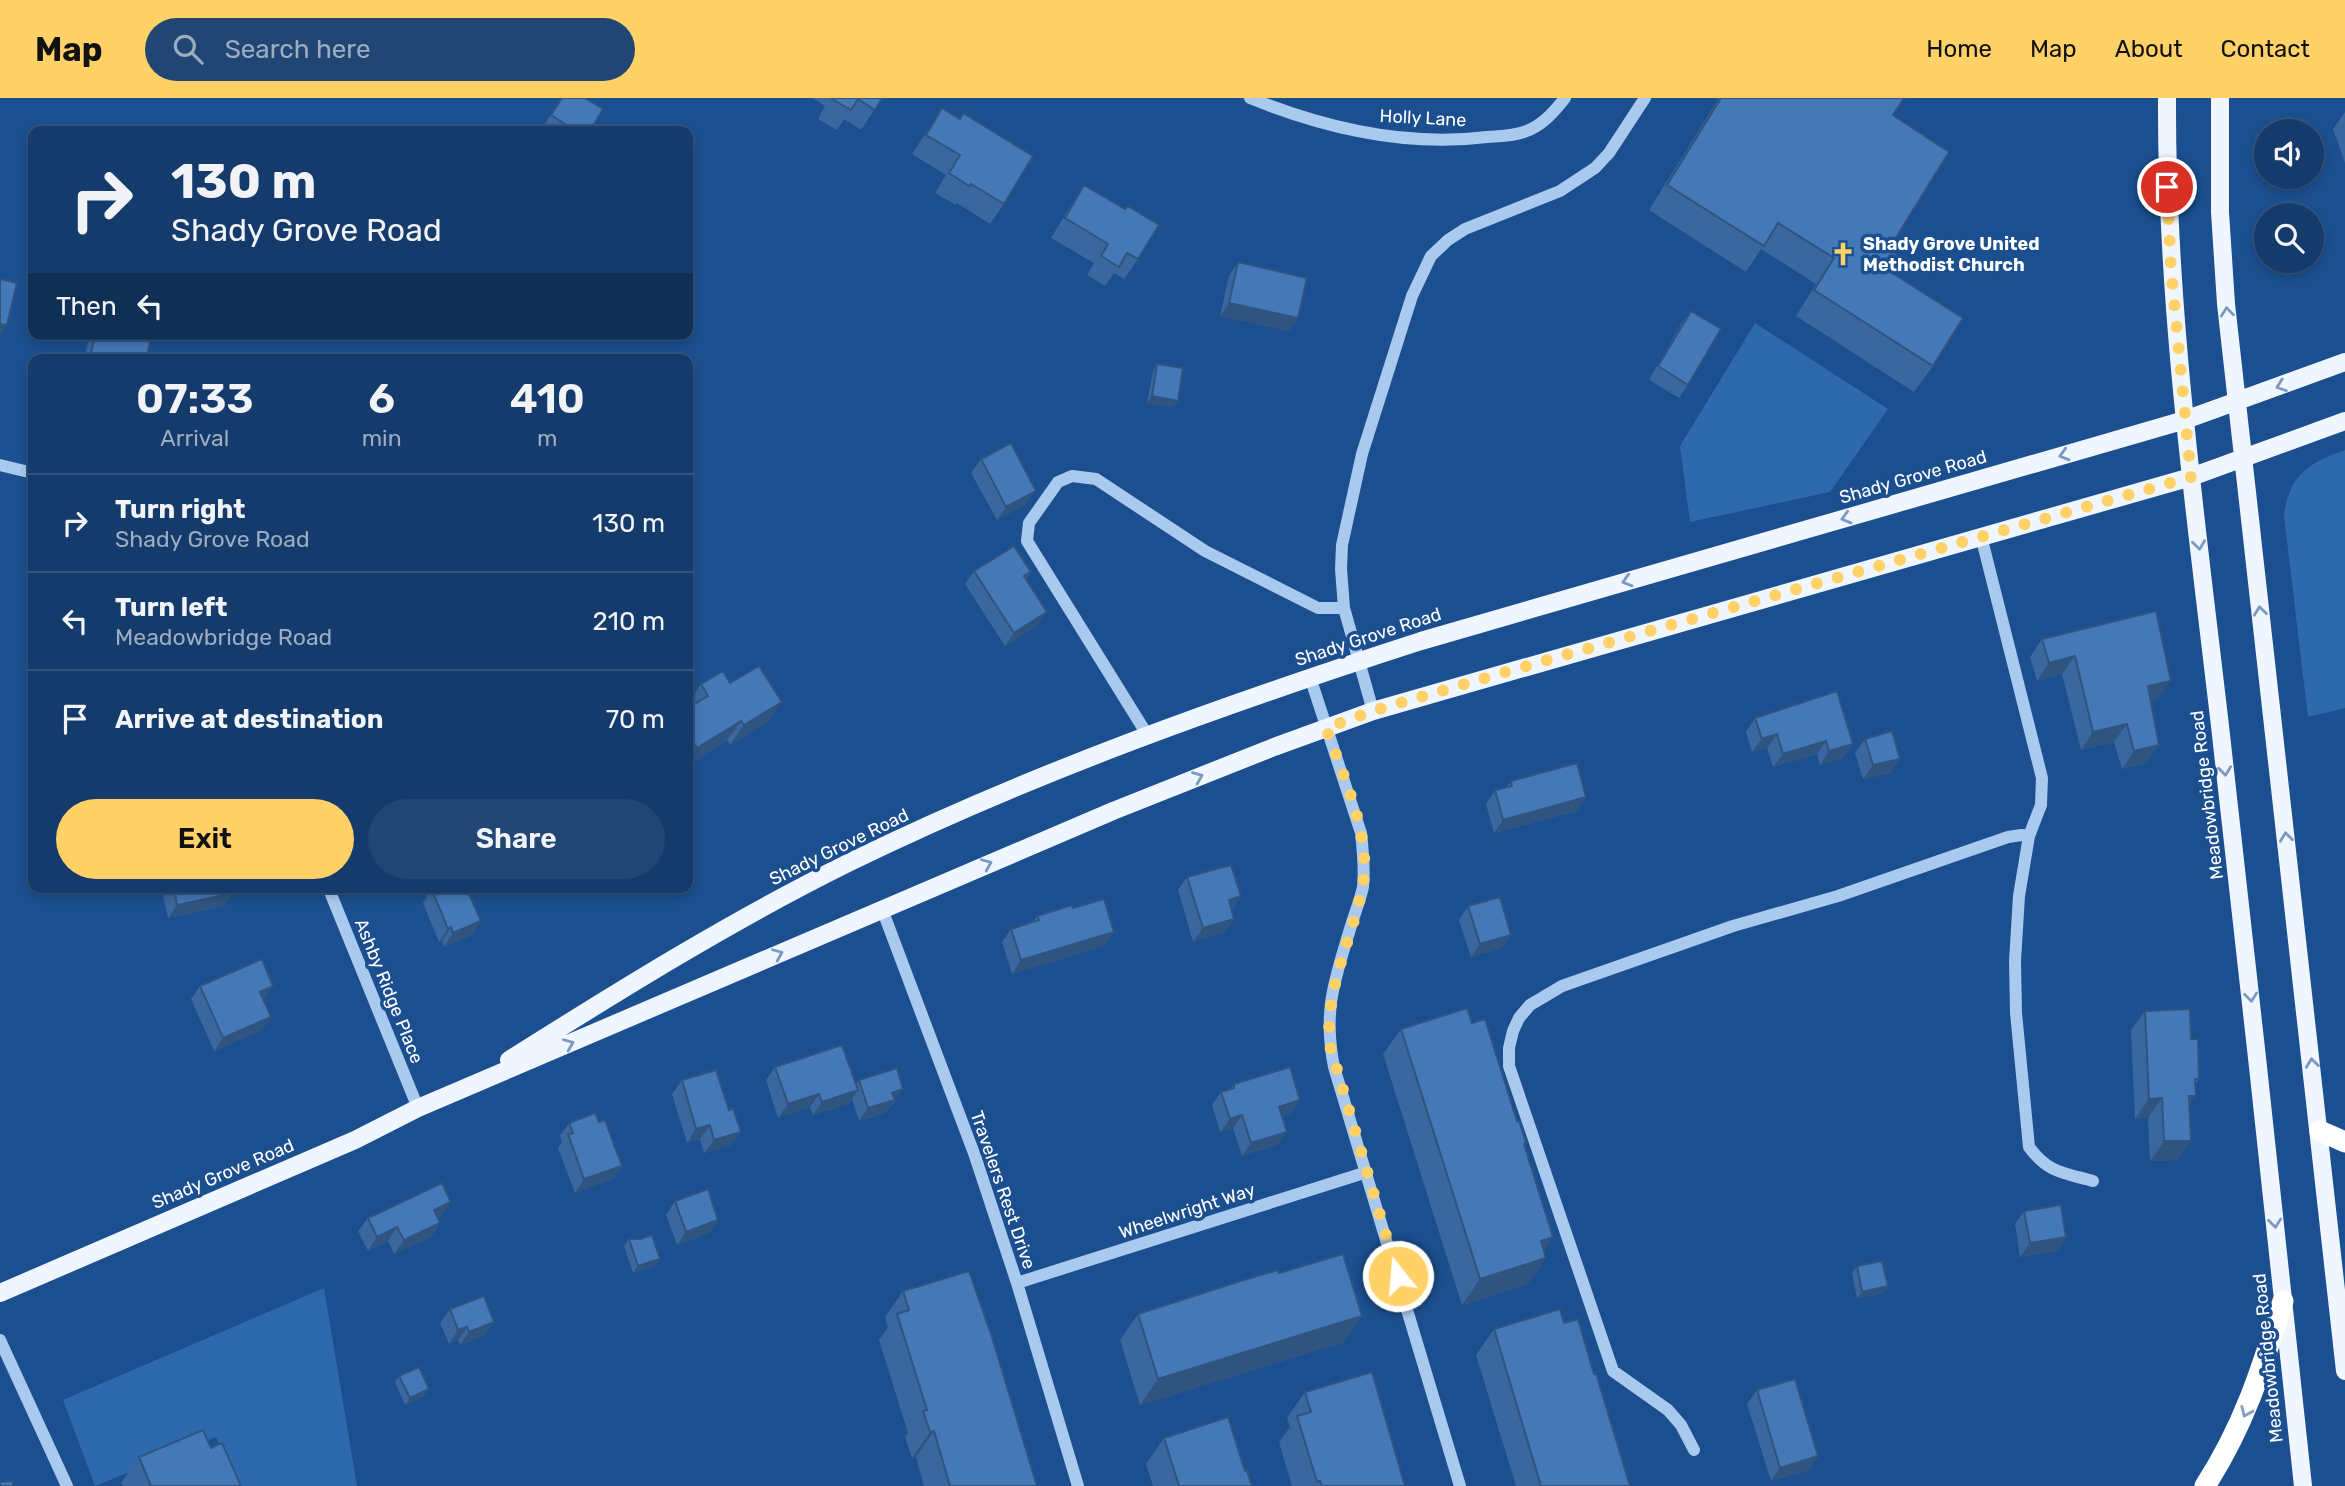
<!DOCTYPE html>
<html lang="en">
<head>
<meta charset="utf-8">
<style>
	:root { --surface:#143b6b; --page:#214673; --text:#f1f3f6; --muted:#9dadc1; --line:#33557e; --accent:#ffd166 }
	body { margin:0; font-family:Rubik,sans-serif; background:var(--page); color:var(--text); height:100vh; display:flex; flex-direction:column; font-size:26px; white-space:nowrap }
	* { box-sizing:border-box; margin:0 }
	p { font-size:23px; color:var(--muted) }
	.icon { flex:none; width:38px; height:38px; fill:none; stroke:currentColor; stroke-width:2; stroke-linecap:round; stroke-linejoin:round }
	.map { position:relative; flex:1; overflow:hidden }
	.panel { position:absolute; left:28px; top:256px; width:665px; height:539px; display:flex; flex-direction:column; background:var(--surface); border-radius:14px; box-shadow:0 4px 10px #0003,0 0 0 2px var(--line) }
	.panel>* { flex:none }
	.banner { position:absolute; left:28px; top:28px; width:665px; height:214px; border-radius:14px; box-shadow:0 4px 10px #0003,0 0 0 2px var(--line); background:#143b6b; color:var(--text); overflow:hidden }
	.buttons { position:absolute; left:2254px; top:21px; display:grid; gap:14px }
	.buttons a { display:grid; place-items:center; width:70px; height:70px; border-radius:50%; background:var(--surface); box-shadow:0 4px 10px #0003,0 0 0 2px var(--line); font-size:35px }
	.pin { position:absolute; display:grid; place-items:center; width:60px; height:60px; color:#fff; margin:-30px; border:4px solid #fff; border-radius:50%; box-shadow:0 2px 7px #0007 }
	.me { position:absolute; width:77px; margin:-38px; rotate:343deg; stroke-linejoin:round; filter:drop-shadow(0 0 5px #0008) }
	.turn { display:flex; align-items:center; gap:24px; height:147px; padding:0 28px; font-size:32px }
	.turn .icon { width:91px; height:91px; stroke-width:2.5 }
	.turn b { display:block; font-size:49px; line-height:60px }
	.then { display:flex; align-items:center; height:66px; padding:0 28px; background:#0003; gap:14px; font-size:26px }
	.eta { display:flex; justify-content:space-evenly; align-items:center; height:119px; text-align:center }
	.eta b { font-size:42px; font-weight:600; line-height:49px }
	.cta { display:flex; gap:14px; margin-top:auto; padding:14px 28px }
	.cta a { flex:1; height:80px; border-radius:42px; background:var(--accent); color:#111; font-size:28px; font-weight:600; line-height:80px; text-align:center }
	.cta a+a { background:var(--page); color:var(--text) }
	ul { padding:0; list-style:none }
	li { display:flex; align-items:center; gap:21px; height:98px; padding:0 28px; border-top:2px solid var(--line) }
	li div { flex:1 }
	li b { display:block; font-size:26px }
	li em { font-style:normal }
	header { display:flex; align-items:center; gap:42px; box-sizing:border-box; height:98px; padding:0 35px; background:var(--accent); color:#111 }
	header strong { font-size:33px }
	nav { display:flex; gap:38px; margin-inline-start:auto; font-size:24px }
	.search { width:490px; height:63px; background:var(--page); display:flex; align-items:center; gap:18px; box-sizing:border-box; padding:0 24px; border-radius:38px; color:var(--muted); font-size:26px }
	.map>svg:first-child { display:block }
	.green { fill:#2e69ad }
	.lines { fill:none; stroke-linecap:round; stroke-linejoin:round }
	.minor { stroke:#a9c9ee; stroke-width:12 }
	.major { stroke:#f0f6ff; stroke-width:18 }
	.highway { stroke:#fff; stroke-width:21 }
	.wall { fill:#3a679d }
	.shaded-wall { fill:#305480 }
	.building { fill:#4478b7; stroke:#305480; stroke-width:2 }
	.oneway { stroke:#7b9ac1 }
	.oneway2 { stroke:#829ec1 }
	.route { stroke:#ffd166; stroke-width:12; stroke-dasharray:0 21.6 }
	.labels { text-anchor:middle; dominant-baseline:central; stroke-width:7; stroke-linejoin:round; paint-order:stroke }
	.street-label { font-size:18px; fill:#fff; stroke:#1b4f8f }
	.poi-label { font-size:18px; font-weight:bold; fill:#fff; stroke:#1b4f8f; text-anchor:start }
</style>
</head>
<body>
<header>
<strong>Map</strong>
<div class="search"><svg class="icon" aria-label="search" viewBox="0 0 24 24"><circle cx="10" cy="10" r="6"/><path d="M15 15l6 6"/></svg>Search here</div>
<nav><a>Home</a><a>Map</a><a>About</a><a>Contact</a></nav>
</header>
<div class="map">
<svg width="2345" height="1388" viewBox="0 0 2345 1388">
	<rect width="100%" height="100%" fill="#1b4f8f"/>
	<path class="green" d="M1755 225 1888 311 1830 394 1690 424 1680 348Z
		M2345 352V610L2308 619 2284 418C2289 376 2309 365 2345 352Z
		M324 1190 357 1388H237L216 1339 95 1388 63 1302Z"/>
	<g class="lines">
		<path class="minor" d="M1250 0C1324 30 1407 49 1487 39 1499 38 1513 38 1524 34 1542 28 1554 14 1565 0
			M0 367 33 375
			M1981 438 2042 680 2041 707 2029 738 2019 798 2015 863 2016 915 2029 1049C2048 1075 2064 1075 2093 1083
			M1310 579 1361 735C1363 753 1365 771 1363 789 1360 803 1354 817 1350 831 1334 884 1323 913 1334 969L1460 1388
			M1373 613 1344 510 1341 471 1342 447 1362 356 1412 198 1431 158 1448 142 1465 131 1560 93 1595 70 1609 55 1645 0
			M1148 638 1027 443 1029 425 1058 384 1072 378 1096 381 1205 453 1318 510H1344
			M328 789 418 1010
			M882 811 975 1058 1017 1185 1078 1388
			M1017 1185 1367 1074
			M0 1242 67 1388
			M1694 1352 1681 1327 1668 1312 1613 1273 1509 968V950L1513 933 1519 920 1530 907 1562 888 1733 828 1838 798 2008 739 2022 737 2029 738"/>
		<path class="major" d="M2167 0C2166 210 2196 420 2220 628 2249 881 2276 1135 2303 1388
			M2220 0V114L2226 206 2345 1273
			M509 962C620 892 731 823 848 765 1032 675 1226 606 1421 543L2185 322 2345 264
			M0 1195 355 1042 418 1010 1113 713 1274 649 1373 613 2191 379 2345 323"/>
		<path class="highway" d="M2320 1033 2345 1044
			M2205 1388C2244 1328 2262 1270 2283 1203"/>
	</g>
	<path class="wall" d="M561 0H585L590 33H545L542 31Z
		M815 0H882L861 32 844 21 837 32 818 21 825 8 814 1Z
		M1719 0H1904L1893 17 1889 151 1894 176 1933 268 1914 294 1796 218 1816 186 1761 151 1746 174 1649 112Z
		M942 10 1004 106 990 126 957 105 956 107 935 95 946 77 912 56Z
		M2345 14V65L2333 31Z
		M1084 87 1138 161 1124 181 1114 175 1105 188 1087 177 1094 165 1051 140 1071 107Z
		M1238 164 1289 233 1220 218 1229 178Z
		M1691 213 1688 287 1679 300 1649 282 1681 226Z
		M90 236H152L146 261H84Z
		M1157 266 1173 309 1147 305 1153 273Z
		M981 361 1026 406 997 422 971 375Z
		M974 473 1031 474 1026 481 1038 527 1005 548 965 486Z
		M33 500V529L26 527Z
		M2042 541 2158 601 2150 603 2159 647 2146 665 2122 671 2114 644 2081 652 2062 576 2037 583 2030 559Z
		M730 585 768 624 730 647 727 642 688 667V610L689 609 688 606 701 586Z
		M1755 620 1853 646 1843 660 1820 667 1817 656 1773 669 1767 650 1752 654 1746 634Z
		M1865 641 1891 675 1863 681 1855 655Z
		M1511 683 1577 713 1494 735 1486 706 1495 692 1506 689Z
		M1187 779 1241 798 1232 811 1225 834 1193 844 1178 792Z
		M161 789H233L224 808 168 820Z
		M422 789H466L481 823 472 837 444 849 442 843 439 844 423 805 427 800Z
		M1468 808 1511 837 1502 850 1471 859 1459 822Z
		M1073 810 1104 848 1012 876 1002 844 1011 831 1033 824 1037 818Z
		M200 888 271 919 262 932 214 953 191 901Z
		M2145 913 2199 981 2195 987 2196 998 2190 1006 2178 1062 2150 1063 2148 1020 2135 1021 2131 932Z
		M1401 931 1517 1023 1526 1045 1525 1047 1553 1139 1543 1153 1528 1186 1462 1207 1383 956Z
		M775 969 856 987 859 982 894 1004 885 1015 859 1023 852 1001 848 1006 813 1017 810 1009 778 1020 766 982Z
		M682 982 729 1012 741 1034 731 1047 704 1055 700 1041 687 1045 672 996Z
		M1234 986 1300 1002 1291 1016 1282 1018 1278 1047 1242 1058 1233 1030 1220 1034 1212 1007 1221 994 1230 991Z
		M599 1024 622 1068 613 1081 575 1095 558 1050 562 1044 560 1038 569 1025Z
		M675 1103 718 1122 709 1135 677 1147 666 1117Z
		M2024 1113 2066 1139 2057 1153 2020 1159 2015 1126Z
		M442 1117 437 1119 440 1125 431 1139 394 1156 388 1143 368 1153 358 1133 368 1120Z
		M629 1141 655 1168 633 1175 624 1148Z
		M1857 1168 1888 1188 1883 1195 1857 1200 1852 1175Z
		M1279 1175 1362 1218 1344 1244 1140 1307 1120 1242 1138 1216Z
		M903 1193 1037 1388H924L916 1359 912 1360 905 1339 908 1335 879 1242 888 1229 885 1219Z
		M450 1211 494 1224 485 1237 460 1247 458 1242 449 1246 440 1225Z
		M1494 1231 1594 1276 1630 1388H1516L1476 1257Z
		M399 1278 424 1298 405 1307 395 1284Z
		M1757 1292 1818 1358 1809 1372 1771 1383 1747 1306Z
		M1305 1294 1405 1388H1292L1279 1344 1290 1329 1287 1320Z
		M1164 1340 1245 1373 1252 1388H1153L1146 1366Z
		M211 1350 241 1388H123L121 1385 139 1359Z"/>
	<path class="shaded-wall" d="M1229 205 1298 220 1289 233 1220 218Z
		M0 226 7 227 0 238Z
		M1152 298 1178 303 1173 309 1147 305Z
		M1036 393 1026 406 997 422 1006 409Z
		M1047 514 1038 527 1005 548 1014 535Z
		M33 517V529L26 527Z
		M2075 558 2062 576 2037 583 2049 565Z
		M2171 583 2158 601 2135 606 2148 588Z
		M782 604 768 624 730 647 744 627Z
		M741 623 727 642 688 667V663L697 650Z
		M2127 626 2114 644 2081 652 2093 634Z
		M1777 636 1767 650 1752 654 1762 641Z
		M1826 643 1817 656 1773 669 1783 656Z
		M1853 646 1843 660 1820 667 1829 653Z
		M2159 647 2146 665 2122 671 2134 653Z
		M1900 661 1891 675 1863 681 1873 667Z
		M1586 699 1577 713 1494 735 1503 722Z
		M234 795 224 808 168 820 177 807Z
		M1241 798 1231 811 1229 802Z
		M1234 821 1225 834 1193 844 1203 830Z
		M481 823 472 837 444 849 453 835Z
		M451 829 442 843 439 844 448 831Z
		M1114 834 1104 848 1012 876 1021 862Z
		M1511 837 1502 850 1471 859 1480 846Z
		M273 888 264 902 251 908 260 894Z
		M271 919 262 932 214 953 223 940Z
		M903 991 885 1015 859 1023 868 1010 892 995Z
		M858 992 848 1006 813 1017 822 1004Z
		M819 996 810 1009 778 1020 788 1006Z
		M2189 998H2196L2182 1018Z
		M2162 1000 2148 1020 2135 1021 2149 1001Z
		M1300 1002 1291 1016 1270 1022 1279 1009Z
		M1242 1017 1233 1030 1220 1034 1230 1021Z
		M710 1027 700 1041 687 1045 696 1031Z
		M741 1034 731 1047 704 1055 714 1042Z
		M1287 1034 1278 1047 1242 1058 1251 1045Z
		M2164 1043H2191L2178 1062 2150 1063Z
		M622 1068 613 1081 575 1095 584 1081Z
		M451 1104 442 1117 425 1125 434 1112Z
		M718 1122 709 1135 677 1147 686 1134Z
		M440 1125 431 1139 394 1156 404 1142Z
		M397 1129 388 1143 368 1153 377 1139Z
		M1553 1139 1536 1163 1546 1160 1528 1186 1462 1207 1480 1181 1541 1143Z
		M2066 1139 2057 1153 2020 1159 2030 1145Z
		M660 1161 655 1168 633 1175 638 1168Z
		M1888 1188 1883 1195 1857 1200 1862 1194Z
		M1362 1218 1344 1244 1140 1307 1158 1281Z
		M494 1224 485 1237 460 1247 469 1234Z
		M467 1229 458 1242 449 1246 458 1232Z
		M429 1291 424 1298 405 1307 410 1300Z
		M934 1333 916 1359 912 1360 930 1334Z
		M1818 1358 1809 1372 1771 1383 1780 1370Z"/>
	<path class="building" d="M562 0H585L603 11 590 33H576L551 17Z
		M832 0H882L875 12 858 1 851 12 832 1Z
		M1721 0H1904L1893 17 1949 54 1889 151 1904 160 1894 176 1963 220 1933 268 1814 192 1834 160 1778 125 1764 148 1667 87Z
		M942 10 960 21 963 15 1033 58 1004 106 971 86 969 88 949 75 960 57 926 37Z
		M1084 87 1125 111 1128 108 1159 127 1138 161 1127 155 1119 169 1101 158 1108 146 1065 120Z
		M1238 164 1307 180 1298 220 1229 205Z
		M0 181 17 185 7 227 0 226Z
		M1691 213 1721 231 1688 287 1658 268Z
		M96 236H152L146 261H89Z
		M534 257 584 260V261H533Z
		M1157 266 1183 270 1178 303 1152 298Z
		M1011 345 1036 393 1006 409 981 361Z
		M1014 448 1031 474 1024 478 1047 514 1014 535 974 473Z
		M2156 513 2171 583 2148 588 2159 647 2134 653 2127 626 2093 634 2075 558 2049 565 2042 541Z
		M759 568 782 604 744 627 741 623 697 650 688 635V610L708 598 701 586 723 573 730 585Z
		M1837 593 1853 646 1829 653 1826 643 1783 656 1777 636 1762 641 1755 620Z
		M1892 633 1900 661 1873 667 1865 641Z
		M1577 665 1586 699 1503 722 1495 692 1512 688 1511 683Z
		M1231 767 1241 798 1229 802 1234 821 1203 830 1187 779Z
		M174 789H233L234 795 177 807Z
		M437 789H466L481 823 453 835 451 829 448 831 432 792Z
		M1500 799 1511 837 1480 846 1468 808Z
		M1104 801 1114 834 1021 862 1011 831 1039 822 1037 818 1072 807 1073 810Z
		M262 861 273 888 260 894 271 919 223 940 200 888Z
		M1467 910 1472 925 1485 921 1517 1023 1519 1022 1526 1045 1524 1046 1553 1139 1541 1143 1546 1160 1480 1181 1401 931Z
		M2190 911 2191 941H2198L2199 981H2195L2196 998H2189L2191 1043H2164L2162 1000 2149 1001 2145 913Z
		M842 947 858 992 822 1004 819 996 788 1006 775 969Z
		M1290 969 1300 1002 1279 1009 1287 1034 1251 1045 1242 1017 1230 1021 1221 994 1234 990V986Z
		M897 970 903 991 892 995 895 1002 868 1010 859 982Z
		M716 972 729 1012 733 1010 741 1034 714 1042 710 1027 696 1031 682 982Z
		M595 1015 599 1024 605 1022 622 1068 584 1081 568 1036 573 1035 569 1025Z
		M442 1085 451 1104 434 1112 440 1125 404 1142 397 1129 377 1139 368 1120Z
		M708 1091 718 1122 686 1134 675 1103Z
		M2061 1107 2066 1139 2030 1145 2024 1113Z
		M652 1137 660 1161 638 1168 629 1141H640Z
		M1343 1156 1362 1218 1158 1281 1138 1216 1237 1184 1278 1172 1279 1175Z
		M1882 1163 1888 1188 1862 1194 1857 1168Z
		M969 1173 992 1239 1037 1388H950L934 1333 930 1334 923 1313 927 1312 897 1216 909 1212 903 1193Z
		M484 1198 494 1224 469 1234 467 1229 458 1232 450 1211Z
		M1560 1211 1564 1225 1578 1221 1594 1276 1596 1275 1630 1388H1541L1494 1231Z
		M419 1269 429 1291 410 1300 399 1278Z
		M1372 1274 1405 1388H1322L1320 1383 1317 1384 1297 1318 1311 1314 1305 1294Z
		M1795 1281 1818 1358 1780 1370 1757 1292Z
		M1228 1319 1245 1373H1247L1252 1388H1179L1164 1340Z
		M203 1332 211 1350 222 1345 241 1388H151L139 1359Z
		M13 1383V1388H0V1384Z"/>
	<defs><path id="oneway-chevron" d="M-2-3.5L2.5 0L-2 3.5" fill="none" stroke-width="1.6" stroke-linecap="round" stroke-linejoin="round" transform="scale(1.75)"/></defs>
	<g class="oneway">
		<use href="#oneway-chevron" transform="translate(2227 214) rotate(-96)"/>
		<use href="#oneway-chevron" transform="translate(2281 288) rotate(160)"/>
		<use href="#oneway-chevron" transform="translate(2064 357) rotate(164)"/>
		<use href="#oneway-chevron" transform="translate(1846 420) rotate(164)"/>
		<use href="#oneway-chevron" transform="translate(2199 447) rotate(83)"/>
		<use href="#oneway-chevron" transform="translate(1627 483) rotate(164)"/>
		<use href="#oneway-chevron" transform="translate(2260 513) rotate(-97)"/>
		<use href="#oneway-chevron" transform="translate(2225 673) rotate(83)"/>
		<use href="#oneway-chevron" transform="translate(1198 679) rotate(-22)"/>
		<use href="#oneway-chevron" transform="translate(2286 739) rotate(-97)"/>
		<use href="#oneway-chevron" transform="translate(987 766) rotate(-23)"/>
		<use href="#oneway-chevron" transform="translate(778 856) rotate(-23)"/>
		<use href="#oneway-chevron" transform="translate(2251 899) rotate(84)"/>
		<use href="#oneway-chevron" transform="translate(569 946) rotate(-23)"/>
		<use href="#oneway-chevron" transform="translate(2312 965) rotate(-97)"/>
		<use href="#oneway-chevron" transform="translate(2275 1125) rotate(84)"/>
	</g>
	<use class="oneway2" href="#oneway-chevron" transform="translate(2246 1314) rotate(114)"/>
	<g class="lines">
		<path class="route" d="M1398 1178 1330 948C1324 892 1351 845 1362 791 1373 740 1343 678 1326 630L1373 613 1509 573 2191 379 2171 171 2167 89"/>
	</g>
	<defs>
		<g id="church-bare" transform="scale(1.89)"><path d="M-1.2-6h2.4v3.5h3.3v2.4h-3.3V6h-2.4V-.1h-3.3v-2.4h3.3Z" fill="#ffd166" stroke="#1b4f8f" stroke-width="2.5" paint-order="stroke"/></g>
	</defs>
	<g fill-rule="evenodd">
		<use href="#church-bare" x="1843" y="156"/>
	</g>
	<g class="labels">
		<g class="street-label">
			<text transform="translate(1423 20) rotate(3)">Holly Lane</text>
			<text transform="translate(1913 379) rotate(-16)">Shady Grove Road</text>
			<text transform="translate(1368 539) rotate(-18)">Shady Grove Road</text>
			<text transform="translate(2207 697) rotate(-97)">Meadowbridge Road</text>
			<text transform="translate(839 749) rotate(-26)">Shady Grove Road</text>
			<text transform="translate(389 893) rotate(68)">Ashby Ridge Place</text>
			<text transform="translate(223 1076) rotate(-23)">Shady Grove Road</text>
			<text transform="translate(1003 1092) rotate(71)">Travelers Rest Drive</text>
			<text transform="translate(1187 1113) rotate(-18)">Wheelwright Way</text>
			<text transform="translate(2268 1260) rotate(-96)">Meadowbridge Road</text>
		</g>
		<g class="poi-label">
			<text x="1863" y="146">Shady Grove United<tspan x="1863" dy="21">Methodist Church</tspan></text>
		</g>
	</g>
</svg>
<div class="buttons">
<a><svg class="icon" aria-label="sound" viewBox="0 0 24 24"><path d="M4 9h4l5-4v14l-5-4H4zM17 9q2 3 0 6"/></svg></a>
<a><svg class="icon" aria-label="search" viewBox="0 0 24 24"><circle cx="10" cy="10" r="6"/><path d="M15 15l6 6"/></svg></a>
</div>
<div class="pin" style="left:2167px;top:89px;background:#d93025"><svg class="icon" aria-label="arrive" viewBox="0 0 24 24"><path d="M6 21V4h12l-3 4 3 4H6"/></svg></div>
<svg class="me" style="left:1398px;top:1178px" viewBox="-20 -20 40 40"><circle r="17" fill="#ffd166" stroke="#fff" stroke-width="3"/><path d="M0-11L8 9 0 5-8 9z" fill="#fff"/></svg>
<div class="banner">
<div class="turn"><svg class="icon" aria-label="right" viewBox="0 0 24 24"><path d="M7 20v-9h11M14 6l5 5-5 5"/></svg><div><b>130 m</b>Shady Grove Road</div></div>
<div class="then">Then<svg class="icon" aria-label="left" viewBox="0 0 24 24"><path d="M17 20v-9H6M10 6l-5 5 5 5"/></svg></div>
</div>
<section class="panel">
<div class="eta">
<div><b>07:33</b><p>Arrival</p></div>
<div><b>6</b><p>min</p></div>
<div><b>410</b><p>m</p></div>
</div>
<ul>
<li><svg class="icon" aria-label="right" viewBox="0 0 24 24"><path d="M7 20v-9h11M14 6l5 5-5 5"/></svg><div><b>Turn right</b><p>Shady Grove Road</p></div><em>130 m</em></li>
<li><svg class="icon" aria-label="left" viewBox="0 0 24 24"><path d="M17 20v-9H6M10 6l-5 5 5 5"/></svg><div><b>Turn left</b><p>Meadowbridge Road</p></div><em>210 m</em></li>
<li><svg class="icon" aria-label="arrive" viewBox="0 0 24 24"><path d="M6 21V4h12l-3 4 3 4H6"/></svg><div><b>Arrive at destination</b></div><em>70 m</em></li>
</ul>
<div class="cta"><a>Exit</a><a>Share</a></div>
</section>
</div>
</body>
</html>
